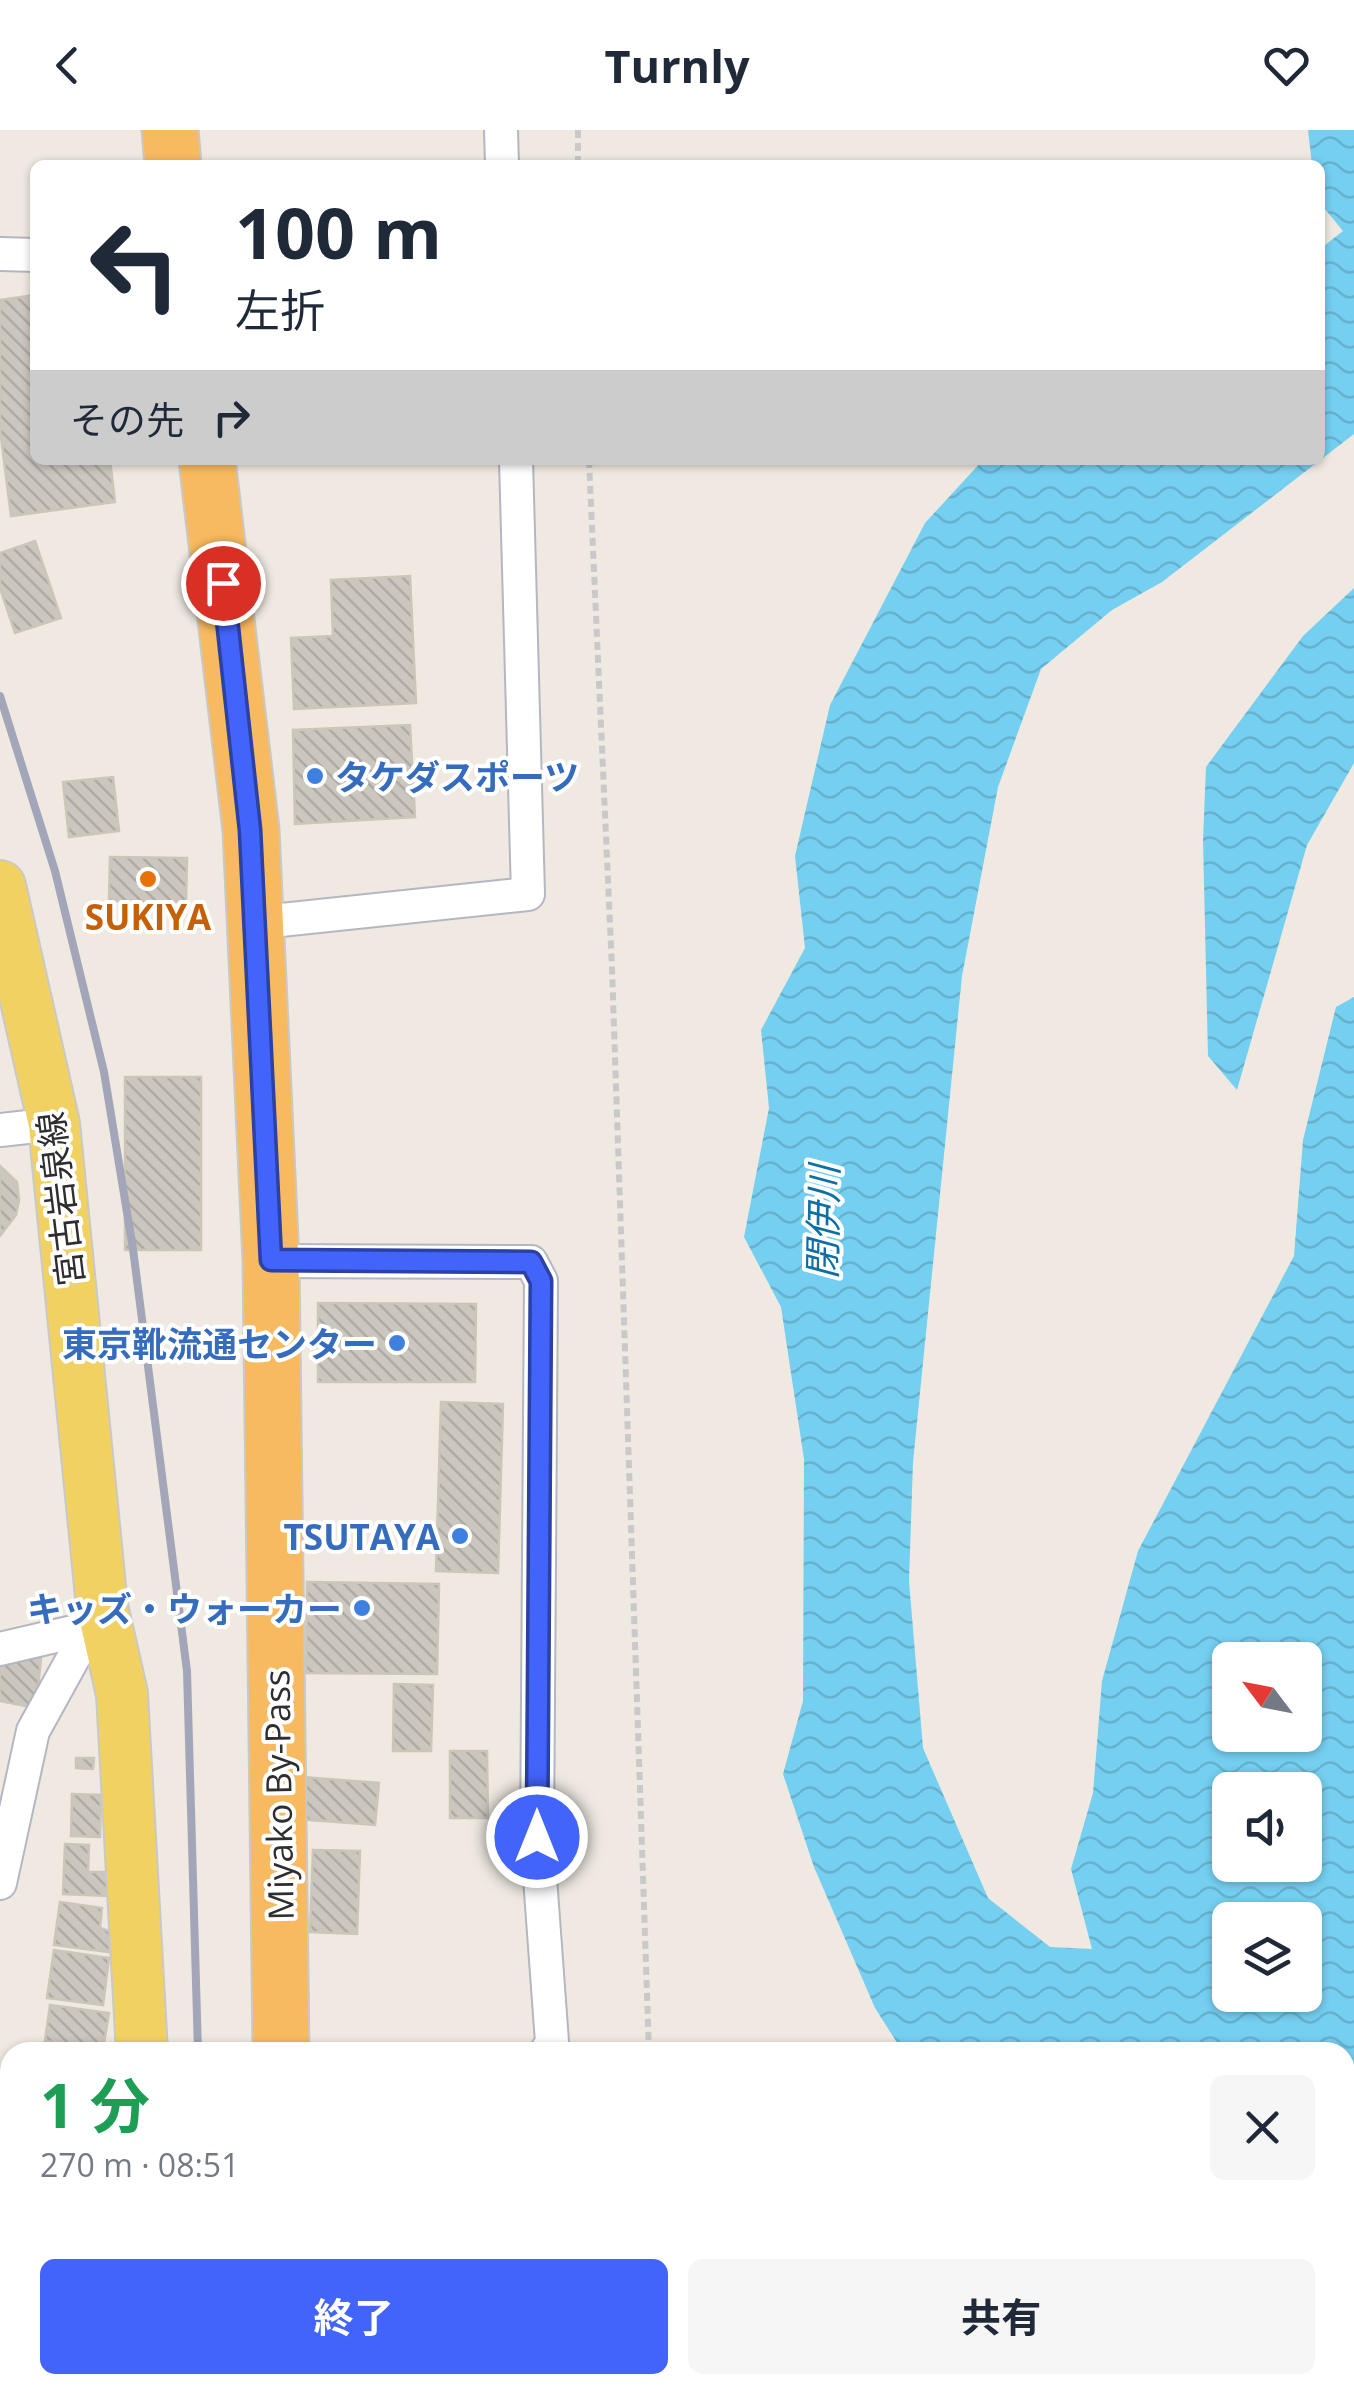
<!DOCTYPE html>
<html lang="ja">
<head>
<meta charset="utf-8">
<style>
	:root { --surface:#fff; --page:#f6f6f7; --text:#1f2937; --muted:#747a83; --accent:#4264fb }
	body { margin:0; font-family:"Open Sans","Noto Sans JP",sans-serif; background:var(--page); color:var(--text); height:100vh; display:flex; flex-direction:column; font-size:38px; white-space:nowrap }
	* { box-sizing:border-box; margin:0 }
	p { font-size:32px; color:var(--muted) }
	.icon { flex:none; width:55px; height:55px; fill:none; stroke:currentColor; stroke-width:2; stroke-linecap:round; stroke-linejoin:round }
	.map { position:relative; flex:1; overflow:hidden }
	.side { position:absolute; left:0px; top:1912px; width:1355px; height:352px; display:flex; flex-direction:column; background:var(--surface); border-radius:30px 30px 0 0; box-shadow:0 2px 8px #0004 }
	.side>* { flex:none }
	.guide { position:absolute; left:30px; top:30px; width:1295px; height:305px; border-radius:15px; box-shadow:0 2px 8px #0004; background:#fff; color:var(--text); overflow:hidden }
	.needle { width:65px; rotate:302deg }
	.tools { position:absolute; left:1212px; top:1512px; display:grid; gap:20px }
	.tools a { display:grid; place-items:center; width:110px; height:110px; border-radius:15px; background:var(--surface); box-shadow:0 2px 8px #0004; font-size:50px }
	.pin { position:absolute; display:grid; place-items:center; width:85px; height:85px; color:#fff; margin:-42px; border:5px solid #fff; border-radius:50%; box-shadow:0 2px 10px #0007 }
	.me { position:absolute; width:110px; margin:-55px; rotate:0deg; stroke-linejoin:round; filter:drop-shadow(0 0 8px #0008) }
	.turn { display:flex; align-items:center; gap:35px; height:210px; padding:0 40px; font-size:45px }
	.turn .icon { width:130px; height:130px; stroke-width:2.5 }
	.turn b { display:block; font-size:70px; line-height:85px }
	.then { display:flex; align-items:center; height:95px; padding:0 40px; background:#0003; gap:20px; font-size:38px }
	.round { display:grid; place-items:center; flex:none; width:105px; height:105px; border-radius:15px; background:var(--page) }
	.headline { display:flex; align-items:center; justify-content:space-between; height:170px; padding:0 40px }
	h1 { font-size:60px; font-weight:700; line-height:75px; color:#1e9e55 }
	.button { display:flex; gap:20px; margin-top:auto; padding:20px 40px }
	.button a { flex:1; height:115px; border-radius:15px; background:var(--accent); color:#fff; font-size:40px; font-weight:700; line-height:115px; text-align:center }
	.button a+a { background:var(--page); color:var(--text) }
	header { display:flex; justify-content:space-between; align-items:center; height:130px; padding:0 40px; background:var(--surface); font-size:45px; font-weight:700 }
	.map>svg:first-child { display:block }
	.water { fill:url(#water-waves); fill-rule:evenodd }
	.building { fill:url(#building-back-hatch); stroke:#cbc5ba; stroke-width:2.5 }
	.lines { fill:none; stroke-linecap:round; stroke-linejoin:round }
	.minor-casing { stroke:#b4b7c1; stroke-width:36 }
	.primary-casing { stroke:#c9c9c9; stroke-width:54 }
	.trunk-casing { stroke:#c9c9c9; stroke-width:59 }
	.path { stroke:#c9c9c9; stroke-width:6; stroke-dasharray:8 5; stroke-linecap:butt }
	.minor { stroke:#fff; stroke-width:32 }
	.primary { stroke:#f2d163; stroke-width:50 }
	.trunk { stroke:#f8ba60; stroke-width:55 }
	.rail { stroke:#a3a6b8; stroke-width:8 }
	.route-casing { stroke:#2b41a3; stroke-width:25 }
	.route { stroke:#4264fb; stroke-width:18 }
	.shop-dot { fill:#3f7fe0; stroke:#fff; stroke-width:4 }
	.food-dot { fill:#e8710a; stroke:#fff; stroke-width:4 }
	.labels { text-anchor:middle; dominant-baseline:central; stroke-width:8; stroke-linejoin:round; paint-order:stroke }
	.shop-label { font-size:35px; font-weight:bold; fill:#366cbe; stroke:#fff; text-anchor:end }
	.food-label { font-size:35px; font-weight:bold; fill:#c56008; stroke:#fff }
	.street-label { font-size:35px; fill:#2e2e2e; stroke:#fff }
	.water-label { font-size:38px; font-style:italic; fill:#0d6fa3; stroke:#fff }
</style>
</head>
<body>
<header><svg class="icon" aria-label="back" viewBox="0 0 24 24"><path d="M15 5l-7 7 7 7"/></svg>Turnly<svg class="icon" aria-label="heart" viewBox="0 0 24 24"><path d="M12 20l-8-8c-3-5 5-10 8-4 3-6 11-1 8 4z"/></svg></header>
<div class="map">
<svg width="1354" height="2263" viewBox="0 0 1354 2263">
	<defs>
		<pattern id="water-waves" width="16" height="10" patternUnits="userSpaceOnUse" patternTransform="scale(2.5)"><rect width="16" height="10" fill="#75cff0"/><path d="M0 5q4-4 8 0t8 0" fill="none" stroke="#66b2ce"/></pattern>
		<pattern id="building-back-hatch" width="6" height="6" patternUnits="userSpaceOnUse" patternTransform="scale(2.5)"><rect width="6" height="6" fill="#cbc7bf"/><path d="M-1 5l2 2M0 0l6 6M5-1l2 2" fill="none" stroke="#afaba4"/></pattern>
	</defs>
	<rect width="100%" height="100%" fill="#efe9e1"/>
	<path class="water" d="M1308 0H1354V304L1162 452 1112 480 1041 539 998 657 962 846 913 1332 909 1451 923 1618 988 1768 1050 1817 1092 1819 1071 1739 1093 1663 1102 1551 1138 1421 1294 1126 1303 1010 1336 877 1354 867V2263H1095V2255H1345V1922H903L875 1878 814 1737 783 1644 803 1571 804 1329 781 1177 744 1107 769 978 761 900 805 818 795 726 830 575 925 393 983 330H1320V119L1343 101 1320 73V35H1312ZM1230 1530H1305V1605H1230ZM1230 1660H1305V1735H1230ZM1230 1790H1305V1865H1230Z
		M1354 458V633L1307 715 1237 960 1208 926 1203 710 1206 637 1303 506Z"/>
	<path class="building" d="M35 165V330H110L115 372 11 386 0 299V170Z
		M35 411 61 488 15 503 0 458V423Z
		M410 446 416 573 294 579 291 508 333 506 331 450Z
		M410 595 415 687 295 694 293 600Z
		M113 647 119 701 69 707 63 652Z
		M110 727 187 728 186 772 109 771Z
		M125 947H201V1120H125Z
		M0 1036 17 1052 19 1070 16 1085 0 1106Z
		M318 1173 476 1174 475 1252H318Z
		M441 1272 503 1274 498 1443 436 1441Z
		M307 1452 439 1454 437 1544 306 1543Z
		M11 1524 41 1528 36 1578 0 1571V1528Z
		M394 1554 433 1555 431 1621H393Z
		M450 1621H487L488 1688H450Z
		M76 1628H94L93 1639 76 1638Z
		M302 1647 379 1653 375 1695 298 1689Z
		M72 1664 101 1665 100 1707 71 1706Z
		M65 1714 89 1715 88 1742H109L108 1766 63 1764Z
		M313 1720 360 1721 357 1804 310 1802Z
		M60 1772 102 1778 100 1798 112 1802 109 1822 54 1815Z
		M54 1820 109 1828 103 1875 47 1868Z
		M50 1875 109 1883 103 1919 45 1911Z
		M7 2197H10V2241H3Z
		M1 2246 10 2247V2255H93L92 2263H0Z
		M318 2255 414 2258V2263H318Z"/>
	<g class="lines">
		<g class="minor-casing">
			<path id="minor" d="M501 0 502 35
				M0 124 35 125
				M252 793 528 764 516 330
				M0 1000 54 994
				M271 1131 531 1132 541 1151 537 1707 552 1912 546 1922
				M0 1519 90 1498
				M0 1753 33 1601 102 1476"/>
		</g>
		<g class="primary-casing">
			<path id="primary" d="M0 756 54 994 102 1476 122 1564 142 1922
				M144 2255V2263"/>
		</g>
		<g class="trunk-casing">
			<path id="trunk" d="M170 0 173 35
				M207 330 251 700 271 1131 281 1922
				M276 2263V2255"/>
		</g>
		<path class="path" d="M578 0V35
			M589 330 612 839 649 1922
			M660 2255V2263"/>
		<use href="#minor" class="minor"/>
		<use href="#primary" class="primary"/>
		<use href="#trunk" class="trunk"/>
		<path class="rail" d="M0 566 55 741 104 942 133 1119 187 1541 198 1922
			M200 2255V2263"/>
	</g>
	<g class="lines">
		<g class="route-casing">
			<path id="route" d="M223 453 250 700 271 1130 531 1132 541 1151 537 1707"/>
		</g>
		<use href="#route" class="route"/>
	</g>
	<g class="shop-dot">
		<circle cx="315" cy="646" r="10"/>
		<circle cx="397" cy="1213" r="10"/>
		<circle cx="460" cy="1406" r="10"/>
		<circle cx="362" cy="1478" r="10"/>
	</g>
	<circle class="food-dot" cx="148" cy="749" r="10"/>
	<g class="labels">
		<g class="shop-label">
			<text x="335" y="646" text-anchor="start">タケダスポーツ</text>
			<text x="377" y="1213">東京靴流通センター</text>
			<text x="440" y="1406">TSUTAYA</text>
			<text x="342" y="1478">キッズ・ウォーカー</text>
		</g>
		<g class="food-label">
			<text x="148" y="786">SUKIYA</text>
		</g>
		<g class="street-label">
			<text transform="translate(60 1069) rotate(-97)">宮古岩泉線</text>
			<text transform="translate(278 1665) rotate(-91)">Miyako By-Pass</text>
		</g>
		<g class="water-label">
			<text transform="translate(822 1092) rotate(-89)">閉伊川</text>
		</g>
	</g>
</svg>
<div class="tools">
<a><svg class="needle" viewBox="-14 -14 28 28"><path d="M0-13l5 13h-10z" fill="#e53935"/><path d="M0 13l5-13h-10z" fill="#747a83"/></svg></a>
<a><svg class="icon" aria-label="sound" viewBox="0 0 24 24"><path d="M4 9h4l5-4v14l-5-4H4zM17 9q2 3 0 6"/></svg></a>
<a><svg class="icon" aria-label="layers" viewBox="0 0 24 24"><path d="M12 4l9 5-9 5-9-5zM3 14l9 5 9-5"/></svg></a>
</div>
<div class="pin" style="left:223px;top:453px;background:#d93025"><svg class="icon" aria-label="arrive" viewBox="0 0 24 24"><path d="M6 21V4h12l-3 4 3 4H6"/></svg></div>
<svg class="me" style="left:537px;top:1707px" viewBox="-20 -20 40 40"><circle r="17" fill="#4264fb" stroke="#fff" stroke-width="3"/><path d="M0-11L8 9 0 5-8 9z" fill="#fff"/></svg>
<div class="guide">
<div class="turn"><svg class="icon" aria-label="left" viewBox="0 0 24 24"><path d="M17 20v-9H6M10 6l-5 5 5 5"/></svg><div><b>100 m</b>左折</div></div>
<div class="then">その先<svg class="icon" aria-label="right" viewBox="0 0 24 24"><path d="M7 20v-9h11M14 6l5 5-5 5"/></svg></div>
</div>
<section class="side">
<div class="headline"><div><h1>1 分</h1><p>270 m · 08:51</p></div><a class="round"><svg class="icon" aria-label="close" viewBox="0 0 24 24"><path d="M6 6l12 12M18 6L6 18"/></svg></a></div>
<div class="button"><a>終了</a><a>共有</a></div>
</section>
</div>
</body>
</html>
